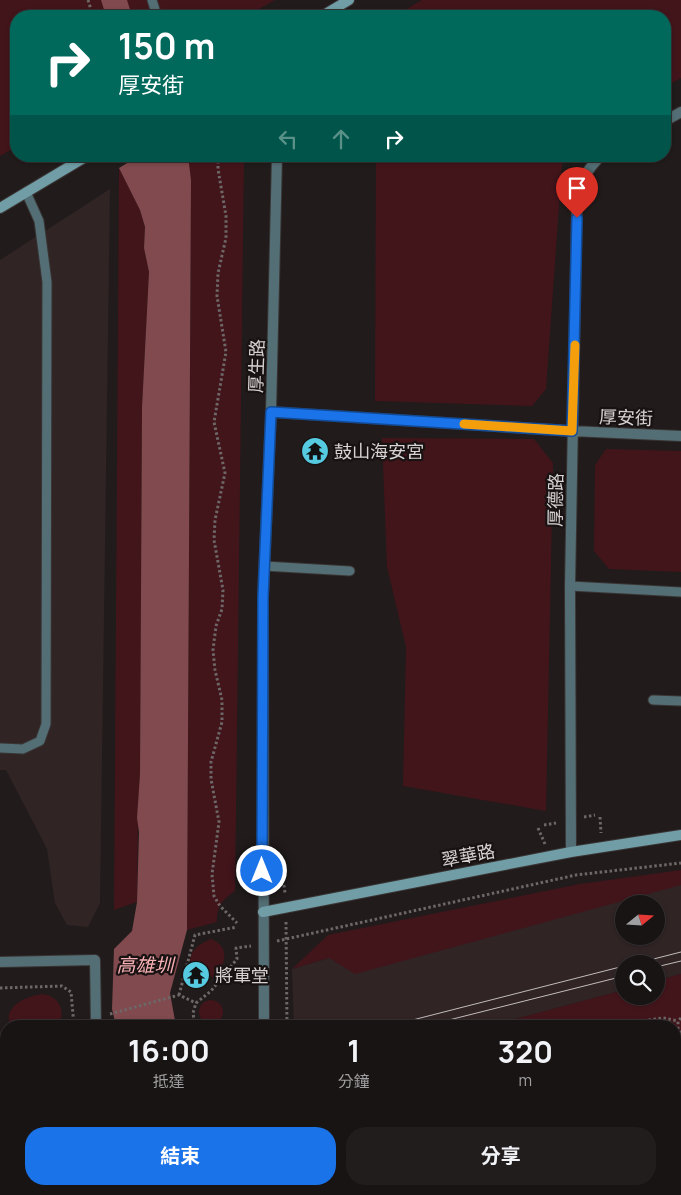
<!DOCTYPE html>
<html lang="zh-TW">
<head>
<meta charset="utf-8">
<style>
	:root { --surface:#191414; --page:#221d1d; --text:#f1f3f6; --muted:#9f9ea0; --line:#373334; --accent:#1a73e8 }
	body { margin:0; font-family:Manrope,"Noto Sans TC",sans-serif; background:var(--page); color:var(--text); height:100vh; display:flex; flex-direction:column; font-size:19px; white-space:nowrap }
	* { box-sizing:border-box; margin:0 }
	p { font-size:16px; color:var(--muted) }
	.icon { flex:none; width:28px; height:28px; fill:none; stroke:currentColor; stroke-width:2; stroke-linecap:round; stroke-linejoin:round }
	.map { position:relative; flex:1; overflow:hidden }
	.details { position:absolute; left:0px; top:1020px; width:681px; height:175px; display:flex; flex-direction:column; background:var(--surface); border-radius:20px 20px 0 0; box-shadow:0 1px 4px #0004,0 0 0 1px var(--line) }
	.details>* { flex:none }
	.guide { position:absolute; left:10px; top:10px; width:661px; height:152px; border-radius:20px; box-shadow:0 1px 4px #0004,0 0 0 1px var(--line); background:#00695c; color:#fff; overflow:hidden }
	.needle { width:32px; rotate:72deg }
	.buttons { position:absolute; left:615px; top:895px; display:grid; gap:10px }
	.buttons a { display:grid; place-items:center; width:50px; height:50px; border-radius:50%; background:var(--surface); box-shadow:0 1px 4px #0004,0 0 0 1px var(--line); font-size:25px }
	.pin { position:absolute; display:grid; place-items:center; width:42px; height:42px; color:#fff; margin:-51px -21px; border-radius:50% 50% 50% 0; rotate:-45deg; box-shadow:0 0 5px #0007 }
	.pin .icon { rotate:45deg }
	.me { position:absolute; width:55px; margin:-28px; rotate:0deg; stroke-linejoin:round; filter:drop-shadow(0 0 4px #0008) }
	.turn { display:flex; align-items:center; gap:18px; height:105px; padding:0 25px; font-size:22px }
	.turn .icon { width:65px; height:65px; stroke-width:2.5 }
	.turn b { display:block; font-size:35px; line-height:42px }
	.lanes { display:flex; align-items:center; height:48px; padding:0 25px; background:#0003; justify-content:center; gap:25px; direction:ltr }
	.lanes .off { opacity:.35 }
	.eta { display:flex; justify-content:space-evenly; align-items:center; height:85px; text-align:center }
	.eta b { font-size:30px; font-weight:700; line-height:35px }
	.action { display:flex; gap:10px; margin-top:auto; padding:10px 25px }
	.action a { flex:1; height:58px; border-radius:20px; background:var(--accent); color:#fff; font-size:20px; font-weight:700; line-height:58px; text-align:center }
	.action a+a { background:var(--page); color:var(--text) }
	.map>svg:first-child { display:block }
	.built { fill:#302425; fill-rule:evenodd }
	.green { fill:#42151b }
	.water { fill:#804a4e }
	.building { fill:#4d4546; stroke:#756d6d }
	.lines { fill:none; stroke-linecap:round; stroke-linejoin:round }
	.lane-casing { stroke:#3a3535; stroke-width:11 }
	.street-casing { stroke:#3a3535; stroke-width:12 }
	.secondary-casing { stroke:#3a3535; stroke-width:12 }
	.path { stroke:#6d6768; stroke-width:3; stroke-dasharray:2.5 2.5; stroke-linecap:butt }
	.lane { stroke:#536e74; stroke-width:9 }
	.street { stroke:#536e74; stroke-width:10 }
	.secondary { stroke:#709da6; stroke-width:10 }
	.tram { stroke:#c1bcbd; stroke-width:1 }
	.route-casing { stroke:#114b97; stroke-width:12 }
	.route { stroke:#1a73e8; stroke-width:9 }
	.slow { stroke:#f59e0b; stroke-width:9 }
	.labels { text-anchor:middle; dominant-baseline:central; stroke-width:4.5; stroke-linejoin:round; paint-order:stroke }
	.street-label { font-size:18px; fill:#d7d2d3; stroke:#181212 }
	.poi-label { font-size:18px; fill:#d7d2d3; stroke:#181212; text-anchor:start }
	.water-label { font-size:19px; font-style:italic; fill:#f7b0b4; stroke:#181212 }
</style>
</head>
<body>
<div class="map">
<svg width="681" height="1195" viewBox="0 0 681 1195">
	<rect width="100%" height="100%" fill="#211b1b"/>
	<path class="built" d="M110 189 100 903 88 927 67 925 55 903 47 849 6 770H0V260Z
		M681 884V974L656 981V964H624V990L489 1026H294L292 969 329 958ZM624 904H656V936H624Z"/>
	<path class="green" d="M0 0H275L246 16H16V147L0 156Z
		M422 0H681V78L665 87V16H395Z
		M188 156H244L235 891C223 899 216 907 217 922L187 930 191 210Z
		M376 156H567L562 163 546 389 532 406 375 401Z
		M119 168 140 210 145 227 144 248 149 272 142 407 140 774C137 817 138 859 137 902L114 910Z
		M382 438 534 439 553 463 546 811 403 786 406 647 387 567Z
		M606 449 681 451V572L609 569 594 551 595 465Z
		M681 870V885L355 974 329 958 292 969 328 935 580 884Z
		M211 939C231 947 226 966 213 978L190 961C191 949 201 943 211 939Z
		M681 974V1042L675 1043V1026H489L624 990V996H656V981Z
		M42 994C60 996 66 1011 58 1026H11C1 1007 27 996 42 994Z
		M199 1012a12 12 0 1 1 24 0a12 12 0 1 1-24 0Z
		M348 1189H424L407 1195H334Z"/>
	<path class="water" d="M101 0H127L132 16H106Z
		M139 156H188L191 180 187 930 170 993 176 1026H116L112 1009 114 949 132 931 137 902 139 832 137 818 140 774 142 407 149 272 144 248 145 227 140 210 119 168Z
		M681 1118V1195H419L436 1189H675V1119Z
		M150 1189H199L200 1195H151Z"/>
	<path class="building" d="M194 967 204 974 199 982 188 975Z
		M117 1189H139L140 1195H117Z"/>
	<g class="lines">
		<g class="lane-casing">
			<path id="lane" d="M152 0 157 16
				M264 566 350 571
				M570 586 681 592
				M653 700 681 701
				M0 748 23 749 40 741 46 724 47 282 39 221 26 192"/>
		</g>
		<g class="street-casing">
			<path id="street" d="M665 121 681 112
				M271 412 572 431 681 436
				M571 852 570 586 577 199C581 181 587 169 601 156
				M0 962 95 960 96 1026
				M264 1026 263 597 271 412 277 156
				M675 1066 681 1065
				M99 1189V1195
				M263 1189 264 1195
				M52 1195 71 1189
				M293 1195 306 1189"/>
		</g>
		<g class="secondary-casing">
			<path id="secondary" d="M322 16 349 0
				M0 208 87 156
				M263 912 571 852 681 835"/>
		</g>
		<path class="path" d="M88 0 93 16
			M218 156V169L226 216V238L218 273 217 296 226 352 214 422 225 473 215 520 214 540 223 590 222 609 216 626 213 650 215 670 222 700V722L211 762V779L219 822 212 874 214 896 220 906 237 923
			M584 817 595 815
			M600 817 601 833
			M544 825 556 823
			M538 828 545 844
			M284 885 285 893
			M286 922 287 1026
			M277 941 576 875 681 863
			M0 988 62 986 71 992 74 1026
			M179 995 195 935 237 927
			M110 1014 179 995 196 1003
			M681 1018 678 1021V1029L681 1033
			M194 1020 202 1026
			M183 1026 194 1020 193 1013 196 1003 211 991 237 959 236 948 251 946
			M230 1026 238 1025
			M604 1026 663 1018 678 1021
			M0 1034 6 1063
			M0 1052 6 1050
			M675 1113 681 1111
			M0 1119 6 1117
			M386 1195 400 1189"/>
		<use href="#lane" class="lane"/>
		<use href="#street" class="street"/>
		<use href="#secondary" class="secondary"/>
		<path class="tram" d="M634 964 681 952
			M656 967 681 961
			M389 1026 624 966
			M425 1026 624 976
			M0 1137 6 1135
			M0 1146 6 1144"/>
	</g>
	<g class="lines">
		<g class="route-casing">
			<path id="route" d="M262 871 263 597 271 412 572 431 577 218"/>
		</g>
		<use href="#route" class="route"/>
		<path class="slow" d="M464 424 572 431 575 345"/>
	</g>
	<defs>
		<g id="temple-disc" transform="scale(1.4375)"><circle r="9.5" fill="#55cae0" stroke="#181212"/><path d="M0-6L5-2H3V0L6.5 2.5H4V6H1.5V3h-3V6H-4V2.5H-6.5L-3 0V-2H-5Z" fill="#111"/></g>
	</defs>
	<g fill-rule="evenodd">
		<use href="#temple-disc" x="315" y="451"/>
		<use href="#temple-disc" x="196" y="975"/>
	</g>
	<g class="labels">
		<g class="street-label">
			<text transform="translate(256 366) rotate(-88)">厚生路</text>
			<text transform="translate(626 417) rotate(2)">厚安街</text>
			<text transform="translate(555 500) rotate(-89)">厚德路</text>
			<text transform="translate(468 855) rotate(-11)">翠華路</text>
		</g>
		<g class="poi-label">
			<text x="334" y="451">鼓山海安宮</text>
			<text x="215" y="975">將軍堂</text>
		</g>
		<g class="water-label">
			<text x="145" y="965">高雄圳</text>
		</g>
	</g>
</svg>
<div class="buttons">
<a><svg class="needle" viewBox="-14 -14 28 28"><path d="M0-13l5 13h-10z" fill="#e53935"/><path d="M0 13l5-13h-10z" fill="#9f9ea0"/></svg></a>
<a><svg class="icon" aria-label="search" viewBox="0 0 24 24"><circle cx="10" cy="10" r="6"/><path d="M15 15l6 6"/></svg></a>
</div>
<div class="pin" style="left:577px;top:218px;background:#d93025"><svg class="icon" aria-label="arrive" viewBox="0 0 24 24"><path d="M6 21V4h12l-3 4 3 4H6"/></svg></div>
<svg class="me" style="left:262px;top:871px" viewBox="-20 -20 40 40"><circle r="17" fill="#1a73e8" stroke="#fff" stroke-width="3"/><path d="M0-11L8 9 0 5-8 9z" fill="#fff"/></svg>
<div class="guide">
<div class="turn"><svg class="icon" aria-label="right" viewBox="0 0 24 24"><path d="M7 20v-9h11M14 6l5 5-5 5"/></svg><div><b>150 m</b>厚安街</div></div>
<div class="lanes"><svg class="icon off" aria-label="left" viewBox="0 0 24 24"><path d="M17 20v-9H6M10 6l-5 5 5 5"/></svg><svg class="icon off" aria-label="ahead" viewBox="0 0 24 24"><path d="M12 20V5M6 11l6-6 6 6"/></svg><svg class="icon" aria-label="right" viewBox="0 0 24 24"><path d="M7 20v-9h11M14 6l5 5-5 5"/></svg></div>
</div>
<section class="details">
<div class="eta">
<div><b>16:00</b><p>抵達</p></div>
<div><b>1</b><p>分鐘</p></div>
<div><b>320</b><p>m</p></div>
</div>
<div class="action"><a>結束</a><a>分享</a></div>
</section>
</div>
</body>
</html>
